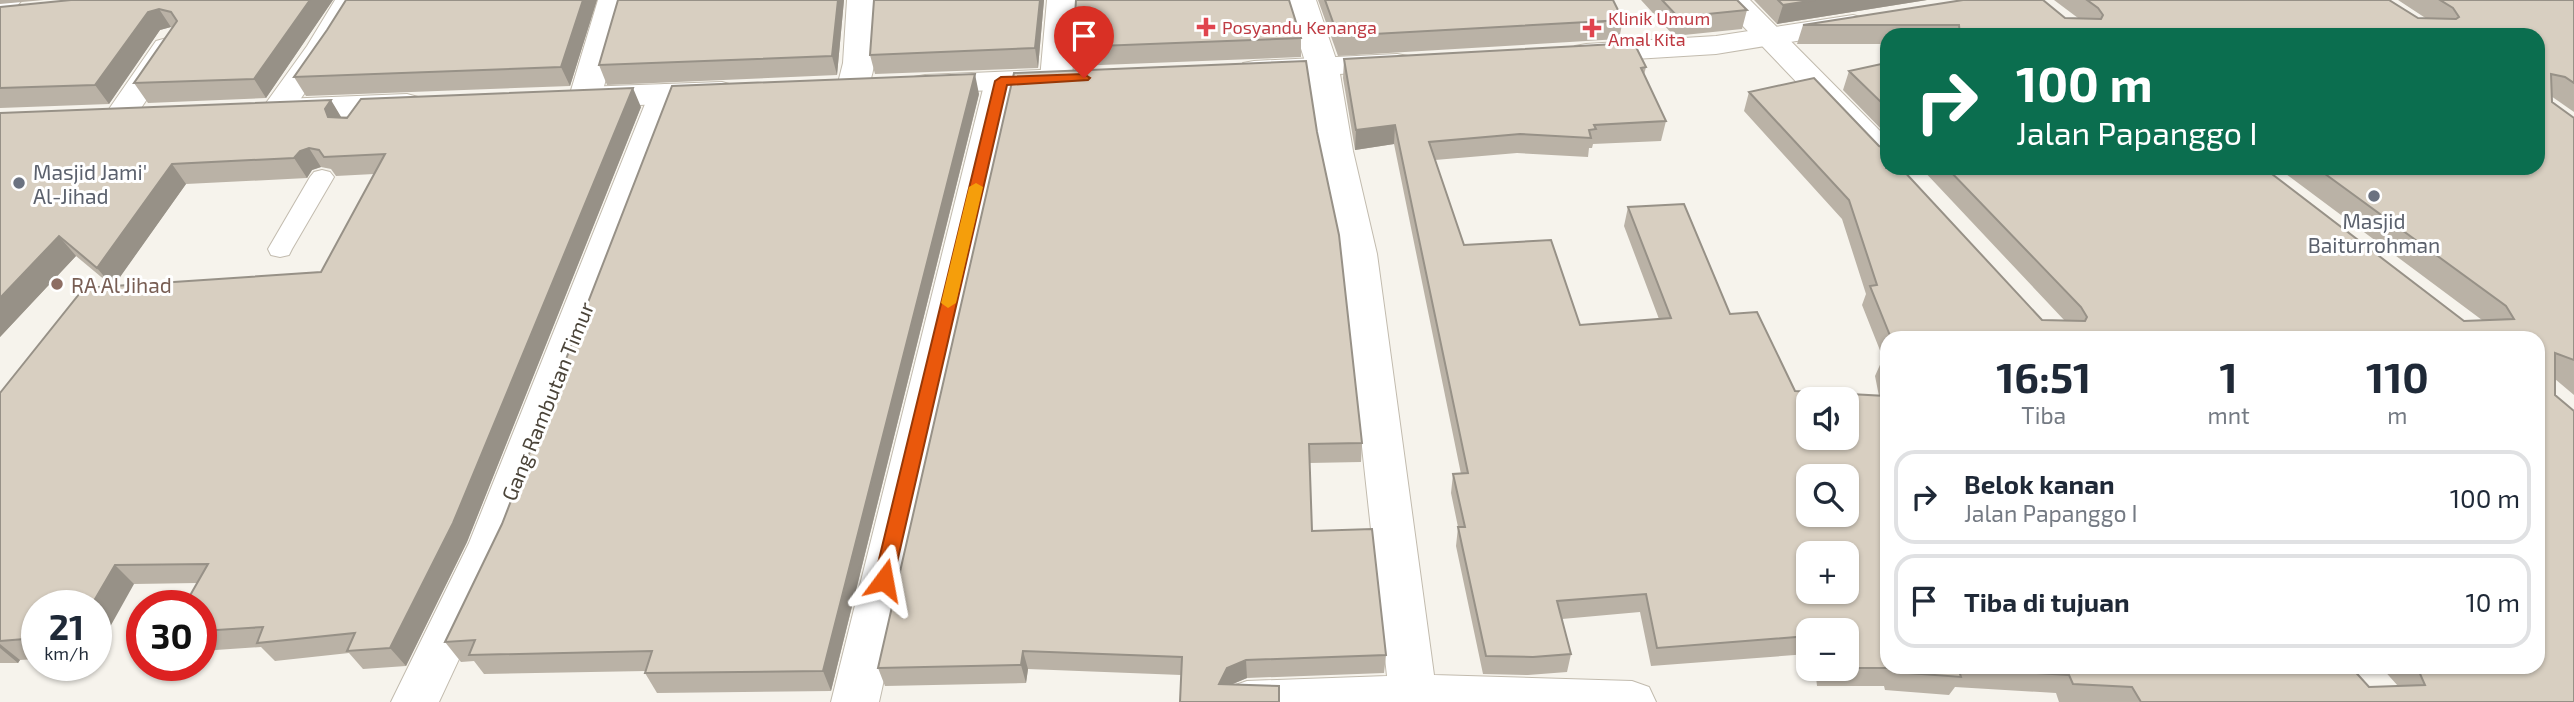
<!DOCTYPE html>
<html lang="id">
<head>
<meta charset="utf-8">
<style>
	:root { --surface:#fff; --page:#f2f2f3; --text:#1f2937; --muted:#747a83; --line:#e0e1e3 }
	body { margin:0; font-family:"Exo 2",sans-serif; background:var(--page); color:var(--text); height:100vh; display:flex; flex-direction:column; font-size:26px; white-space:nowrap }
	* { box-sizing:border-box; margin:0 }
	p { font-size:23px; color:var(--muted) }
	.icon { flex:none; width:38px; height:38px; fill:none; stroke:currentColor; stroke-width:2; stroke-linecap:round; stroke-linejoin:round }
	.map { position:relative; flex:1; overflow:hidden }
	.details { position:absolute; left:1880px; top:331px; width:665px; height:343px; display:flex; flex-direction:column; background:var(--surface); border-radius:21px; box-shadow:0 2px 5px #0004 }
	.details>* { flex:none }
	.banner { position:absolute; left:1880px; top:28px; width:665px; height:147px; border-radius:21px; box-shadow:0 2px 5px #0004; background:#0b6e4f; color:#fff; overflow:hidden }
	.buttons { position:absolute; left:1796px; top:387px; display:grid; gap:14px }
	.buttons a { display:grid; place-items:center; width:63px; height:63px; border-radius:14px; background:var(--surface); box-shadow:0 2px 5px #0004; font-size:35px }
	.speed { position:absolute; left:21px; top:590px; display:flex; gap:14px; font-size:35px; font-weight:700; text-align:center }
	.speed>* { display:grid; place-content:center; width:91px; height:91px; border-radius:50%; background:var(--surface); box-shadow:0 2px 5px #0004; line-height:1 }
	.speed small { font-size:18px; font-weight:400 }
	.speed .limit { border:10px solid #d22; background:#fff; color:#111 }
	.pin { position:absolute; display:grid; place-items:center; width:60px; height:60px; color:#fff; margin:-72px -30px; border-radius:50% 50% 50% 0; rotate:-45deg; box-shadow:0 0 7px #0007 }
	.pin .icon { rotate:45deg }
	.me { position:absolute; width:77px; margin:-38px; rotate:13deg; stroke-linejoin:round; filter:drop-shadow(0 0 5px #0008) }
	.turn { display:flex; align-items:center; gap:24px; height:147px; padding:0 21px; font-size:32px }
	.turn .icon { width:91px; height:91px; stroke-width:2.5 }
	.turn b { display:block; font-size:49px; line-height:60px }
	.eta { display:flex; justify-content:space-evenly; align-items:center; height:119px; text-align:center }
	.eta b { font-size:42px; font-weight:700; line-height:49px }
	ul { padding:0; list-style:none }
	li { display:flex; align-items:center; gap:21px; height:94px; margin:0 14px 10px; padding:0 7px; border:4px solid var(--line); border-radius:21px }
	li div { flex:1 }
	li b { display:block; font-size:26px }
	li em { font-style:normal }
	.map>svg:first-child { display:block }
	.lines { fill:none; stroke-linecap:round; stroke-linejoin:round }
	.service-casing { stroke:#c2bbae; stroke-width:2 }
	.minor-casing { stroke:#c2bbae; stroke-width:2 }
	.tertiary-casing { stroke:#c2bbae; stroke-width:2 }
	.service { fill:#fff; fill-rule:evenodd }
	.minor { fill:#fff; fill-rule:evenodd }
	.tertiary { fill:#fff; fill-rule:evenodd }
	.wall { fill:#bab2a6; fill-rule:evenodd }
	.shaded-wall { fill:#979187 }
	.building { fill:#d8cfc1; stroke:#979187; stroke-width:2; fill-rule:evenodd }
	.route { fill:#ea580c; stroke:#983908; stroke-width:2 }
	.slow { fill:#f59e0b }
	.health-dot { fill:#e0444e; stroke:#fff; stroke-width:2.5 }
	.worship-dot { fill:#6b7280; stroke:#fff; stroke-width:2.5 }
	.education-dot { fill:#8d6e63; stroke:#fff; stroke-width:2.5 }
	.labels { text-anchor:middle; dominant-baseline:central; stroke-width:6; stroke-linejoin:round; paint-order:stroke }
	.far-health-label { font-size:18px; fill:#be3a42; stroke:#fff; text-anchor:start }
	.worship-label { font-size:21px; fill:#5b616d; stroke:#fff; text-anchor:start }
	.education-label { font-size:21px; fill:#785e54; stroke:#fff; text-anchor:start }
	.street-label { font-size:21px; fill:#4b4439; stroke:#fff }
</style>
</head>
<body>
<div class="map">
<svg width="2574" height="702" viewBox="0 0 2574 702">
	<rect width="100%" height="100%" fill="#f6f3ec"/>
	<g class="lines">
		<g class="service-casing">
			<path id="service" d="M322 170 330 172 334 177 292 249 289 255 280 257 271 255 268 249 310 177 314 172Z"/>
		</g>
		<g class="minor-casing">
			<path id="minor" d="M0 0H22L10 14 0 17Z
				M335 0H365L336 48 288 117 277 120 266 117 261 110 307 46Z
				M598 0H628L601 97 596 104 585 107 574 104 569 97Z
				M847 0H877C875 28 880 70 864 94L853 96 842 94 837 87 843 63Z
				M1047 0H1077L1072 79 1067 86 1056 88 1045 86 1040 79Z
				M1286 0H1316L1339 68 1353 151 1377 254 1434 675 1632 681 1649 687 1656 702H1223L1230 687 1247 681 1387 676 1341 254 1319 151 1307 68Z
				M1718 0H1750L1886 137V166L1874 163Z
				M167 38 178 41 182 47 131 123 120 126 109 123 104 116 109 109 156 41Z
				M1001 72 1012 74 1017 81 879 702H831L985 81 990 74Z
				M665 84 676 87 681 94 513 543 439 702H391L469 543 649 94 654 87Z"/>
		</g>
		<g class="tertiary-casing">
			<path id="tertiary" d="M1853 15 1864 18 1868 24 1864 30 1716 54 1586 62 1575 60 1571 53 1575 46 1586 44 1716 36Z
				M1397 54 1408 56 1412 63 1408 70 1254 79 1243 77 1238 70 1243 63 1254 61Z
				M1065 69 1076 71 1081 78 1076 85 1065 87 925 93 914 91 909 84 914 77 925 75Z
				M722 82 733 85 738 92 733 99 722 102 583 107 572 104 567 97 572 90 583 87Z
				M407 94 418 97 423 104 418 111 407 114 282 119 271 116 266 109 271 102 282 99Z"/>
		</g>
		<use href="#service" class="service"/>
		<use href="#minor" class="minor"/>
		<use href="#tertiary" class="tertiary"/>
	</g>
	<path class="wall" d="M0 0H44L0 4Z
		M71 0H333L266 98 148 103 134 83 172 28 171 27 160 30 109 104 0 108V7Z
		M346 0H597L570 86 306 96 294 77 327 30Z
		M844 0 837 75 607 85 599 65Z
		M874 0H1044L1038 68 875 74 870 55Z
		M1318 0H1613L1623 20 1619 39 1338 56Z
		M1641 0H1737L1747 10 1742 29 1674 36Z
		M1754 0H1927L1777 24Z
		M2054 0H2389L2418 18 2427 19 2398 0H2574V112L2551 96 2552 102 2574 118V395L2555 379 2574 702H2059L2056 693 1955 687 1949 695 1885 690 1884 686H1817L1815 668H1846V630H1808V654L1651 666 1640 612 1562 619 1571 654 1567 672 1528 675 1483 674 1456 546 1458 527 1451 493 1453 474H1461L1394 144 1355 150 1343 78 1344 59 1646 67 1644 75 1666 121 1661 141 1593 144 1592 148H1589L1588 157 1517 153 1435 160 1464 245 1580 325 1659 319 1624 226 1628 207 1730 314 1795 391 1879 396 1875 376 1883 358 1862 305 1866 294 1842 219 1744 111 1749 92 1886 168 2042 320 2065 321 1921 168H2264L2464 321 2482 320 2278 168H2538V35H1886V44H1797L1803 25 2078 18ZM1886 338H2538V667H2381L2398 686 2369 687 2351 667H1886Z
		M1301 38V57L1075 66 1073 47Z
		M1886 63V134L1843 90 1849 71Z
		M1014 73 1362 443 1361 462 1309 463 1312 531 1386 655 1384 673 1247 678 1230 685 1181 675 1028 669 1026 683 885 686 878 668Z
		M979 94 831 691 657 693 645 673 646 671 484 674 474 661 461 662 445 642Z
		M641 107 467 542 406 666 363 669 349 653 275 661 261 647 201 651V606L197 583 134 584 37 606V659L20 660 18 663H0V393L112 286 76 256 0 337V113L342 118ZM321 167 331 169 336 176 374 174 321 272 113 286 186 184 307 178 312 170Z"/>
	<path class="shaded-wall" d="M310 0H333L266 98 254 79Z
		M583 0H597L570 86 561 67Z
		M838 0H844L837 75 832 56Z
		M1040 0H1044L1038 68 1035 48Z
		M1815 0H1927L1777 24 1783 5Z
		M159 9 171 27 160 30 109 104 95 85 148 12Z
		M975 74 979 94 831 691 823 671Z
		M633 88 641 107 467 542 406 666 390 648Z
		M331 100 343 120 328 117 325 109Z
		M1395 125 1394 144 1355 150 1356 130Z
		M309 148 321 167 312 170 307 178 294 158 300 151Z
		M172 164 186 184 113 287 97 268Z
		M59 236 76 256 0 337V298Z
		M115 565 134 584 96 652V606H91Z
		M0 644 20 660 18 663 0 648Z
		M1023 651 1028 669 1026 683 1021 665Z
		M1246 660 1247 678 1228 686 1219 684 1227 668Z"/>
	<path class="building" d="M71 0H310L254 79 134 83 177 21 171 12 159 9 148 12 95 85 0 88V7Z
		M346 0H583L561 67 294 77 327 30Z
		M618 0H838L832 56 599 65Z
		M874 0H1040L1035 48 870 55Z
		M1076 0H1289L1301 38 1073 47Z
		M1325 0H1613L1623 20 1338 36Z
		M1662 0H1737L1747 10 1678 17Z
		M1778 0H1815L1783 5Z
		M1963 0H2043L2065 18 2101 19 2103 15 2098 8 2087 0H2389L2418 18 2456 19 2459 17 2453 8 2440 0H2574V83L2565 77 2551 74 2552 102 2574 118V360L2555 353V395L2574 411V702H2141L2132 687 2073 684 2069 675 1958 668 1961 677 1895 672 1894 668H1846V630H1808V636L1657 648 1646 594 1557 601 1571 654 1533 657 1486 656 1458 527H1465L1453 474 1468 473 1395 125 1356 130 1344 59 1634 43 1646 67 1641 68 1666 121 1594 125 1596 129 1589 130 1591 138 1520 134 1429 142 1464 245 1551 240 1580 325 1671 318 1628 207 1684 204 1730 314 1757 312 1795 391 1886 396V667H2351L2369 687 2425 685 2417 667H2538V338H1891L1870 286 1877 285 1849 200 1749 92 1814 78 1879 146 1886 148V168H1901L2042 320 2085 321 2087 317 2081 307 1947 168H2264L2464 321 2514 319 2506 306 2317 168H2538V35H1960L1959 25H1803ZM1808 399H1846V438H1808ZM1808 476H1846V514H1808ZM1808 553H1846V592H1808Z
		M1306 61 1317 132 1339 235 1362 443 1309 444 1312 531 1372 529 1386 655 1246 660 1227 668 1219 684 1279 686V702H1180L1182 657 1023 651 1021 665 878 668 1014 73Z
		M1886 63V107L1849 71Z
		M975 74 823 671 645 673 652 651 469 655 475 640 445 642 502 524 672 86Z
		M633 88 453 523 390 648 347 651 355 633 257 643 263 627 201 631V606H184L208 564 115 565 91 606H37V638L0 641V393L84 288 321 272 385 154 324 157 319 150 309 148 300 151 294 158 172 164 97 268 59 236 0 298V113L331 100 325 109 328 117 347 118 361 99Z
		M1883 356 1886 357V370Z"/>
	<path class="route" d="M1084 74 1090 78 1088 80 1007 85 893 580 890 586 884 588 877 586 874 580 995 81 1001 77Z"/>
	<path class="slow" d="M976 183 983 187 956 303 948 308 941 303 969 187Z"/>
	<g class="health-dot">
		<path d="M1202.5 16.5h7v7h7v7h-7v7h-7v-7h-7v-7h7z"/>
		<path d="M1588.5 17.5h7v7h7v7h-7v7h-7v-7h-7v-7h7z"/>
	</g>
	<g class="worship-dot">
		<circle cx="19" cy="183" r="7"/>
		<circle cx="2374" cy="196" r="7"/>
	</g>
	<circle class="education-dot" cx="57" cy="284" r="7"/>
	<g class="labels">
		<g class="far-health-label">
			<text x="1608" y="18">Klinik Umum<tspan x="1608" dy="21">Amal Kita</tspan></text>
			<text x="1222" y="27">Posyandu Kenanga</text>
		</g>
		<g class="worship-label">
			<text x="33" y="171">Masjid Jami'<tspan x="33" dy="24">Al-Jihad</tspan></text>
			<text x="2374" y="220" text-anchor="middle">Masjid<tspan x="2374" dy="24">Baiturrohman</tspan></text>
		</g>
		<g class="education-label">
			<text x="71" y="284">RA Al Jihad</text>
		</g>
		<g class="street-label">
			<text transform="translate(547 401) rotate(-68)">Gang Rambutan Timur</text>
		</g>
	</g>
</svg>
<div class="buttons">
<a><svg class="icon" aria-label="sound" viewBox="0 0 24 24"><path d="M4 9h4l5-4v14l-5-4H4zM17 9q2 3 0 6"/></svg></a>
<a><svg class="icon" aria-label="search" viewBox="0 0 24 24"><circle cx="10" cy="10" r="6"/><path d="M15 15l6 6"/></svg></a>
<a>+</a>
<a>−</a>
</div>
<div class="speed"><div>21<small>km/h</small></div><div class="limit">30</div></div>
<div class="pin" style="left:1084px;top:78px;background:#d93025"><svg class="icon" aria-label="arrive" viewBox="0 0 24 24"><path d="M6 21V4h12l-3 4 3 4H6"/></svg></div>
<svg class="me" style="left:884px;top:580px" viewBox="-20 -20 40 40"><path d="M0-17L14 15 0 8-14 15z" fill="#ea580c" stroke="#fff" stroke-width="4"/></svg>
<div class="banner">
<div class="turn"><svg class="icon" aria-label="right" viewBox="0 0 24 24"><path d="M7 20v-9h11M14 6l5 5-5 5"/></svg><div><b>100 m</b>Jalan Papanggo I</div></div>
</div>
<section class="details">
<div class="eta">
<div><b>16:51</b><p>Tiba</p></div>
<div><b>1</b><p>mnt</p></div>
<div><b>110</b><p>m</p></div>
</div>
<ul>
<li><svg class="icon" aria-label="right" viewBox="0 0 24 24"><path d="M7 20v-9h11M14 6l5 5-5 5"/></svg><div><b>Belok kanan</b><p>Jalan Papanggo I</p></div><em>100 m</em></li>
<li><svg class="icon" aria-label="arrive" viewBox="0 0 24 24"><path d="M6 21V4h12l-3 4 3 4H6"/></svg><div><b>Tiba di tujuan</b></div><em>10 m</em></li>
</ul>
</section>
</div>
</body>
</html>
